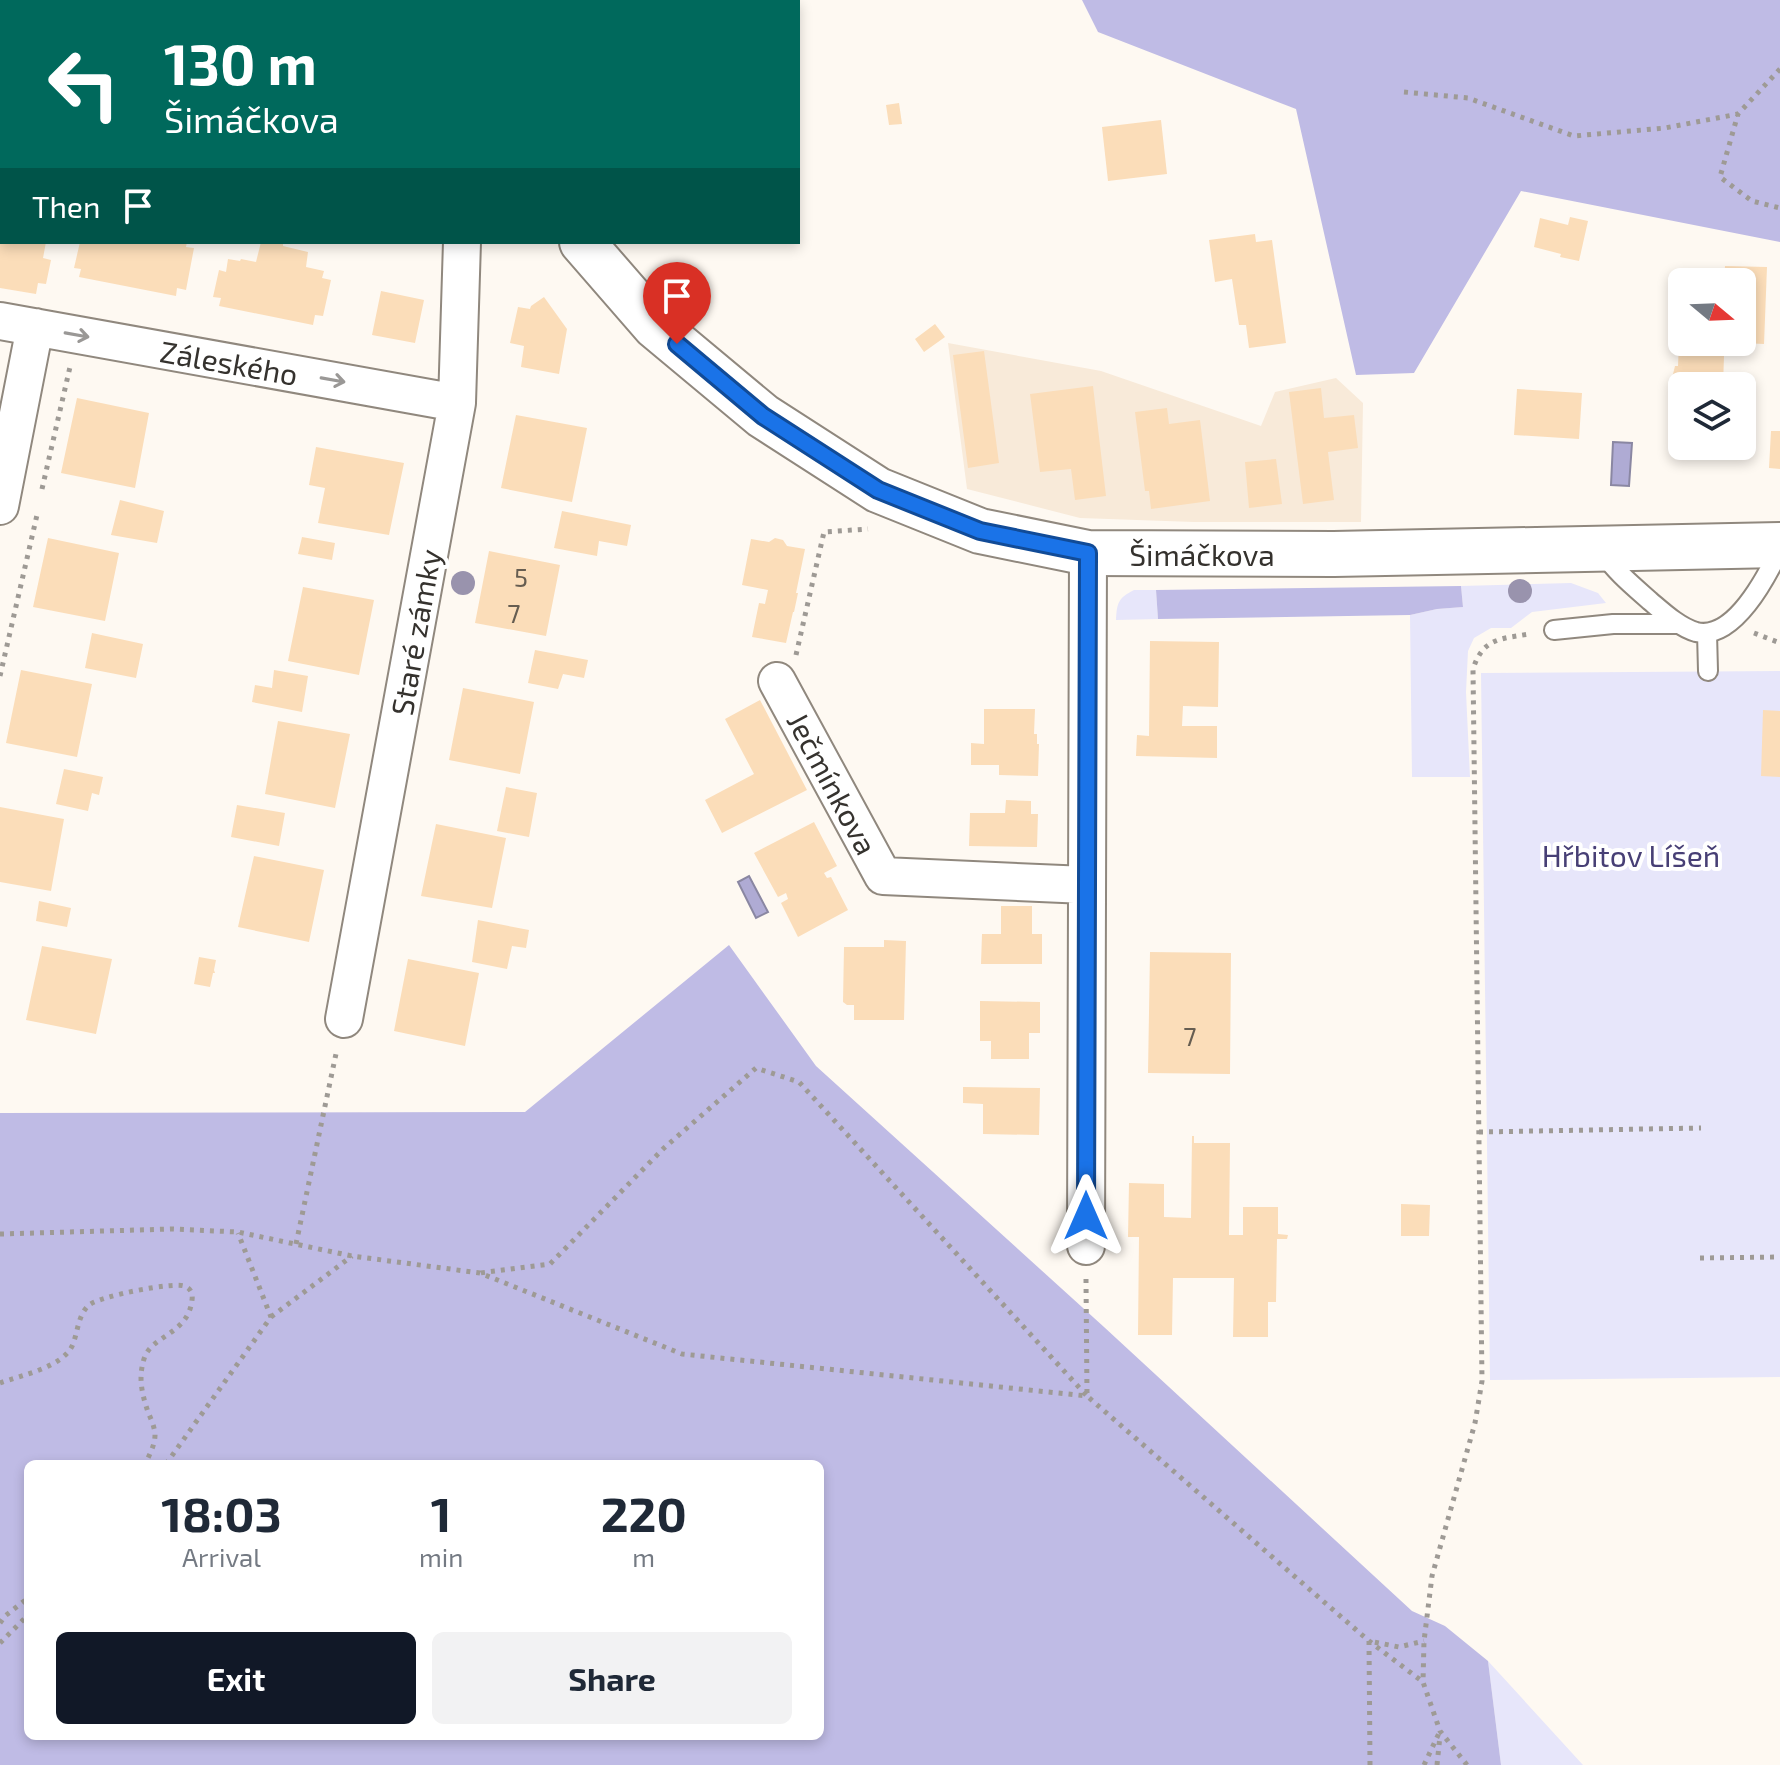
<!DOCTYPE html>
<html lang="en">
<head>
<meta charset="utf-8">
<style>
	:root { --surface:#fff; --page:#f2f2f3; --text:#1f2937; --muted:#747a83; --accent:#111827 }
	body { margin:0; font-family:"Exo 2",sans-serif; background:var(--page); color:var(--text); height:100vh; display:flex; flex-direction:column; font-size:30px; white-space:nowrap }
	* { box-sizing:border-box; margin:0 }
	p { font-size:26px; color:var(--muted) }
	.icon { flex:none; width:44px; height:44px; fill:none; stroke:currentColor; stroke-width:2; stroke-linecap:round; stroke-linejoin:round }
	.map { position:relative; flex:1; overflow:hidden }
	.sheet { position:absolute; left:24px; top:1460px; width:800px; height:280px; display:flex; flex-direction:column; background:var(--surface); border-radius:12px; box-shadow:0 4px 12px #0003 }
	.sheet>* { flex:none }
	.hud { position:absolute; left:0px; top:0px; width:800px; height:244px; box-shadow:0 4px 12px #0003; background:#00695c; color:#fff; overflow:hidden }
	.needle { width:52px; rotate:109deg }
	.buttons { position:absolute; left:1668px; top:268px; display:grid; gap:16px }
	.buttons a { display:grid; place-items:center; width:88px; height:88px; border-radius:12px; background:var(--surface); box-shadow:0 4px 12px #0003; font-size:40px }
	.pin { position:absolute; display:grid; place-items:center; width:68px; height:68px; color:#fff; margin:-82px -34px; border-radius:50% 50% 50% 0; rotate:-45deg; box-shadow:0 0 8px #0007 }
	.pin .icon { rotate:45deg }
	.me { position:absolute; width:88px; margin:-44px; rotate:0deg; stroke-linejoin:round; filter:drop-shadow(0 0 6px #0008) }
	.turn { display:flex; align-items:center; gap:28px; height:168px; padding:0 32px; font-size:36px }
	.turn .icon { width:104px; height:104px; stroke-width:2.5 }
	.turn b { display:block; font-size:56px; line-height:68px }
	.then { display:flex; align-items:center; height:76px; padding:0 32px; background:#0003; gap:16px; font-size:30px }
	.eta { display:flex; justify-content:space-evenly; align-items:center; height:136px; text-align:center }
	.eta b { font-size:48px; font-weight:700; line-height:56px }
	.cta { display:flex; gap:16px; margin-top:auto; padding:16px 32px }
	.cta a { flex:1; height:92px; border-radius:12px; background:var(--accent); color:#fff; font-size:32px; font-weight:700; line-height:92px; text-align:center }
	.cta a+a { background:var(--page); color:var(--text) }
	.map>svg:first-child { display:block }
	.built { fill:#f8ead9 }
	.green { fill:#e7e6fa }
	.forest { fill:#bfbbe5; fill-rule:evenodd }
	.water { fill:#afabd4; stroke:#8a87a2; stroke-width:2 }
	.building { fill:#fbddb9 }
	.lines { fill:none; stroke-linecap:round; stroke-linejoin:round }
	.lane-casing { stroke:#90887e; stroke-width:22 }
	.street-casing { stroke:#90887e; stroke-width:40 }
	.secondary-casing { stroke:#90887e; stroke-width:48 }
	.path { stroke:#9e9a95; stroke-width:5; stroke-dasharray:4 6; stroke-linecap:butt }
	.lane { stroke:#fff; stroke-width:18 }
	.street { stroke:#fff; stroke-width:36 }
	.secondary { stroke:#fff; stroke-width:44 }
	.tree { fill:#9993ad }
	.oneway { stroke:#9a9896 }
	.route-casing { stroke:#114b97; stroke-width:20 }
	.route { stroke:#1a73e8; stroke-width:14 }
	.labels { text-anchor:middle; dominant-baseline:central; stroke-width:8; stroke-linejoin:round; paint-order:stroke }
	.number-label { font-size:26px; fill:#665d51 }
	.street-label { font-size:30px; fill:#35322e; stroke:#fff }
	.park-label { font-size:30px; fill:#473f75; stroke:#fff }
</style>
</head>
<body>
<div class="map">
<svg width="1780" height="1765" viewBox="0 0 1780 1765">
	<rect width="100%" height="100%" fill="#fef9f2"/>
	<path class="built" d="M948 343 1101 371 1261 426 1275 392 1336 378 1363 403 1361 522H1194L1080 518 967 489Z"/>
	<path class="green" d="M1571 583 1598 593 1606 603 1532 612 1511 628H1491L1474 638 1468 651 1466 692 1470 777H1412L1410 615 1437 609 1463 607 1461 586Z
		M1134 590H1156L1158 619 1116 620C1117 603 1118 598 1134 590Z
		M1780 671V1377L1490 1380 1481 673Z
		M1488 1661 1583 1765H1501Z"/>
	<path class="forest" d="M1082 0H1780V242L1521 191 1414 373 1356 375 1296 109 1098 32Z
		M1461 586 1463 607 1437 609 1410 615 1158 619 1156 590Z
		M729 945 816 1066 1104 1327 1412 1611 1445 1626 1488 1661 1501 1765H0V1113L525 1112ZM28 1464H820V1736H28Z"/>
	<path class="water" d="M1613 442 1632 443 1629 486 1611 485Z
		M749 876 768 912 756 918 738 882Z"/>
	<path class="building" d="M899 103 902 124 889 125 886 105Z
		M1161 120 1167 174 1108 181 1102 127Z
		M1570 217 1588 221 1579 261 1560 257 1561 254 1534 247 1540 218 1568 225Z
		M1255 234 1256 242 1272 240 1286 343 1249 348 1246 325H1239L1232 279 1215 282 1209 240Z
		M0 242H46L43 258 51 260 46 284 38 283 36 294 0 288Z
		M80 242H187L186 247 194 248 186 290 177 288 176 296 79 277 81 269 74 268Z
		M261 242H283V246L308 252 306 267 324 271 322 278 331 280 323 316 315 315 313 325 219 306 221 298 213 297 219 270 226 272 228 259 240 261 241 259 256 262Z
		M1725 266 1767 267 1764 344 1742 343V282H1724Z
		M381 291 424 300 415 343 372 335Z
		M544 297 567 329 559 374 521 367 524 346 510 343 518 307 530 309 531 306Z
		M935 324 945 337 924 352 915 339Z
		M1679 342H1739L1724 356 1723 386H1682V415H1676L1678 389H1673L1672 378 1675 366H1678Z
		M984 351 999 463 968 468 953 355Z
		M1093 386 1106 496 1075 500 1071 469 1040 472 1030 394Z
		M1321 388 1324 418 1354 415 1358 448 1328 452 1334 500 1303 504 1289 392Z
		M1517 389 1582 393 1579 439 1514 435Z
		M77 398 149 413 135 488 61 473Z
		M1167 408 1169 424 1200 420 1210 501 1151 509 1149 491H1145L1135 412Z
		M516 415 587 428 572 502 501 488Z
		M1771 431H1780V469L1769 468Z
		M316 447 404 463 389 535 318 523 325 488 309 485Z
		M1276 459 1282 504 1249 508 1245 462Z
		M120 500 164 511 157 543 111 535Z
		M562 511 631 525 627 546 599 541 597 556 554 548Z
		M302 537 335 543 332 560 298 554Z
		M48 538 119 553 105 621 33 607Z
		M775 538 783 540 787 546 805 549 796 593H798L794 612H793L786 643 752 637 759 603 765 604 768 590 742 585 751 539 769 542Z
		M489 551 560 565 546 636 475 623Z
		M303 587 374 600 359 675 288 661Z
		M92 633 143 644 136 678 85 668Z
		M1150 641 1219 642 1218 707 1183 706 1182 726H1217V758L1136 756 1137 735 1149 736Z
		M535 650 588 660 584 678 563 674 558 689 528 683Z
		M21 670 92 684 77 757 6 743Z
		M274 670 308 676 302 712 252 702 255 685 272 688Z
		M463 688 534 702 520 774 449 760Z
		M760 700 807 790 722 833 705 800 754 774 725 719Z
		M984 709H1035L1034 734H1037V744H1039L1038 776 999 775V765H971V743L984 744Z
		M1763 710 1780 711V777L1761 776Z
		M278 721 350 734 335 808 265 794Z
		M64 769 103 777 99 795 92 793 88 811 56 804Z
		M506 787 537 793 529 837 497 831Z
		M1006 800 1031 801V814H1038L1037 847 969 846 970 813H1005Z
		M237 805 285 813 279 846 231 837Z
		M0 807 64 819 51 891 0 882Z
		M814 822 837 866 824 873 827 878 831 877 848 910 798 937 781 903 788 899 786 893 778 897 754 853Z
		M436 824 506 838 492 908 421 896Z
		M254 856 324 870 309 942 238 927Z
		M39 901 71 908 67 927 36 921Z
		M1001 906H1032V934H1042V964H981L982 934H1001Z
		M478 920 529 930 526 948 512 946 507 969 472 962Z
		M884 940 906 941 904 1020H854V1005H847L843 1002 844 947H884Z
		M42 946 112 959 96 1034 26 1020Z
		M1150 952 1231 953 1230 1074 1148 1073Z
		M199 957 216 960 214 970 215 973H213L210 987 194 984Z
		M408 959 479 973 465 1046 394 1031Z
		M980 1001 1040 1002V1033H1029V1059H991V1041H980Z
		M963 1087 1040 1088 1039 1135 983 1134V1104L963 1103Z
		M1192 1136H1194V1143H1230L1229 1235H1243V1207H1278V1234L1288 1235 1287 1239H1277L1276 1302H1268V1337H1233L1234 1278H1173L1172 1335H1138L1139 1237H1128L1129 1183 1164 1184V1217L1191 1218Z
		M1401 1204 1430 1205 1429 1236H1401Z"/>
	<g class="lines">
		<g class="lane-casing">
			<path id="lane" d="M1602 552C1615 571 1632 585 1650 601 1663 612 1679 627 1696 632 1734 641 1767 576 1780 549
				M1554 630 1613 624H1679
				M1707 633 1708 671"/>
		</g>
		<g class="street-casing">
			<path id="street" d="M0 321 457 403
				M0 506 35 327
				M777 681 883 876 1086 885
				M344 1019 457 403 462 242
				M1086 1246 1088 553"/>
		</g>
		<g class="secondary-casing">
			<path id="secondary" d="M398 0 400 2
				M582 242 655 326 763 416 878 490 980 531 1088 553 1334 554 1780 545"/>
		</g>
		<path class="path" d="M1780 69 1738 114 1720 177 1752 201 1780 208
			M1404 92 1468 98 1574 136 1665 128 1738 114
			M42 489 70 367
			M1754 633 1780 643
			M796 655 824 532 868 529
			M0 676 37 515
			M1479 1132 1701 1128
			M0 1234 172 1229 238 1232 352 1256 480 1273 682 1354 1087 1396 799 1082 756 1068 664 1148 550 1264 480 1273
			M296 1244 337 1049
			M1700 1258 1780 1257
			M1086 1279 1087 1396 1369 1641 1423 1682
			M271 1317 352 1256
			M0 1383C22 1375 64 1367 73 1344 78 1331 78 1315 89 1305 100 1296 172 1282 184 1286 191 1288 193 1294 192 1300 188 1335 151 1335 144 1359 138 1378 142 1394 148 1412 151 1419 155 1428 155 1435 155 1445 149 1456 145 1464
			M166 1464 271 1317 238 1233
			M0 1623 5 1616 28 1598
			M0 1643 28 1615
			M1370 1765 1369 1641 1399 1647 1424 1641
			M1424 1765 1440 1731
			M1437 1765 1440 1736
			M1467 1765 1440 1731 1423 1682 1424 1641 1432 1576 1475 1423 1482 1381 1473 669C1483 638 1500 639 1529 634"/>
		<use href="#lane" class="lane"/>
		<use href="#street" class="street"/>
		<use href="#secondary" class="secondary"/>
	</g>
	<g class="tree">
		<circle cx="463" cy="583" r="12"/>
		<circle cx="1520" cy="591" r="12"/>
	</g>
	<defs><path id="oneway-shaft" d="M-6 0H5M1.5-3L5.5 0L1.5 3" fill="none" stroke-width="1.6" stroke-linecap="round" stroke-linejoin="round" transform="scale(2)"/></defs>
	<g class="oneway">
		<use href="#oneway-shaft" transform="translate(77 335) rotate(10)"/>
		<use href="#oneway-shaft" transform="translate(333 380) rotate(10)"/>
	</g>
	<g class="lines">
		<g class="route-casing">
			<path id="route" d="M677 344 763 416 878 490 980 531 1088 553 1086 1216"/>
		</g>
		<use href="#route" class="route"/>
	</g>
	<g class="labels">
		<g class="number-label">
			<text x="521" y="576">5</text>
			<text x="514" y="612">7</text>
			<text x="1190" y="1035">7</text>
		</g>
		<g class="street-label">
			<text transform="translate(229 362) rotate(10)">Záleského</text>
			<text x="1202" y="554">Šimáčkova</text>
			<text transform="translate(415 632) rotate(-80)">Staré zámky</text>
			<text transform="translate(833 783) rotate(62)">Ječmínkova</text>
		</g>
		<g class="park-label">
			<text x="1631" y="855">Hřbitov Líšeň</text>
		</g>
	</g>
</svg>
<div class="buttons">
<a><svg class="needle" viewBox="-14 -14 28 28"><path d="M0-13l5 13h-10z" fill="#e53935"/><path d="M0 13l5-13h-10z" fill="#747a83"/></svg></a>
<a><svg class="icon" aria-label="layers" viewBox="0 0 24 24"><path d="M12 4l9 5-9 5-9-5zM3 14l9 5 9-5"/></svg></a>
</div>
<div class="pin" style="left:677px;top:344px;background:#d93025"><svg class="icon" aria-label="arrive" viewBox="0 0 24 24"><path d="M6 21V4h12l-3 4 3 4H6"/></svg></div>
<svg class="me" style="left:1086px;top:1216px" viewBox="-20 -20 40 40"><path d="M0-17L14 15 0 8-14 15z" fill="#1a73e8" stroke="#fff" stroke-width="4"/></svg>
<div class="hud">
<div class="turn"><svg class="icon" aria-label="left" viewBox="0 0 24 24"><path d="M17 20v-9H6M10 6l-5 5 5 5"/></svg><div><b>130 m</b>Šimáčkova</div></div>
<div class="then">Then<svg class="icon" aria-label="arrive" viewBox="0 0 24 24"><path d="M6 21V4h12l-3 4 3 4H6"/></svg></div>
</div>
<section class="sheet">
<div class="eta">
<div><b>18:03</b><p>Arrival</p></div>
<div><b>1</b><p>min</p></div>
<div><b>220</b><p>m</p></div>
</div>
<div class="cta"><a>Exit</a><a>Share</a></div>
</section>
</div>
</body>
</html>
